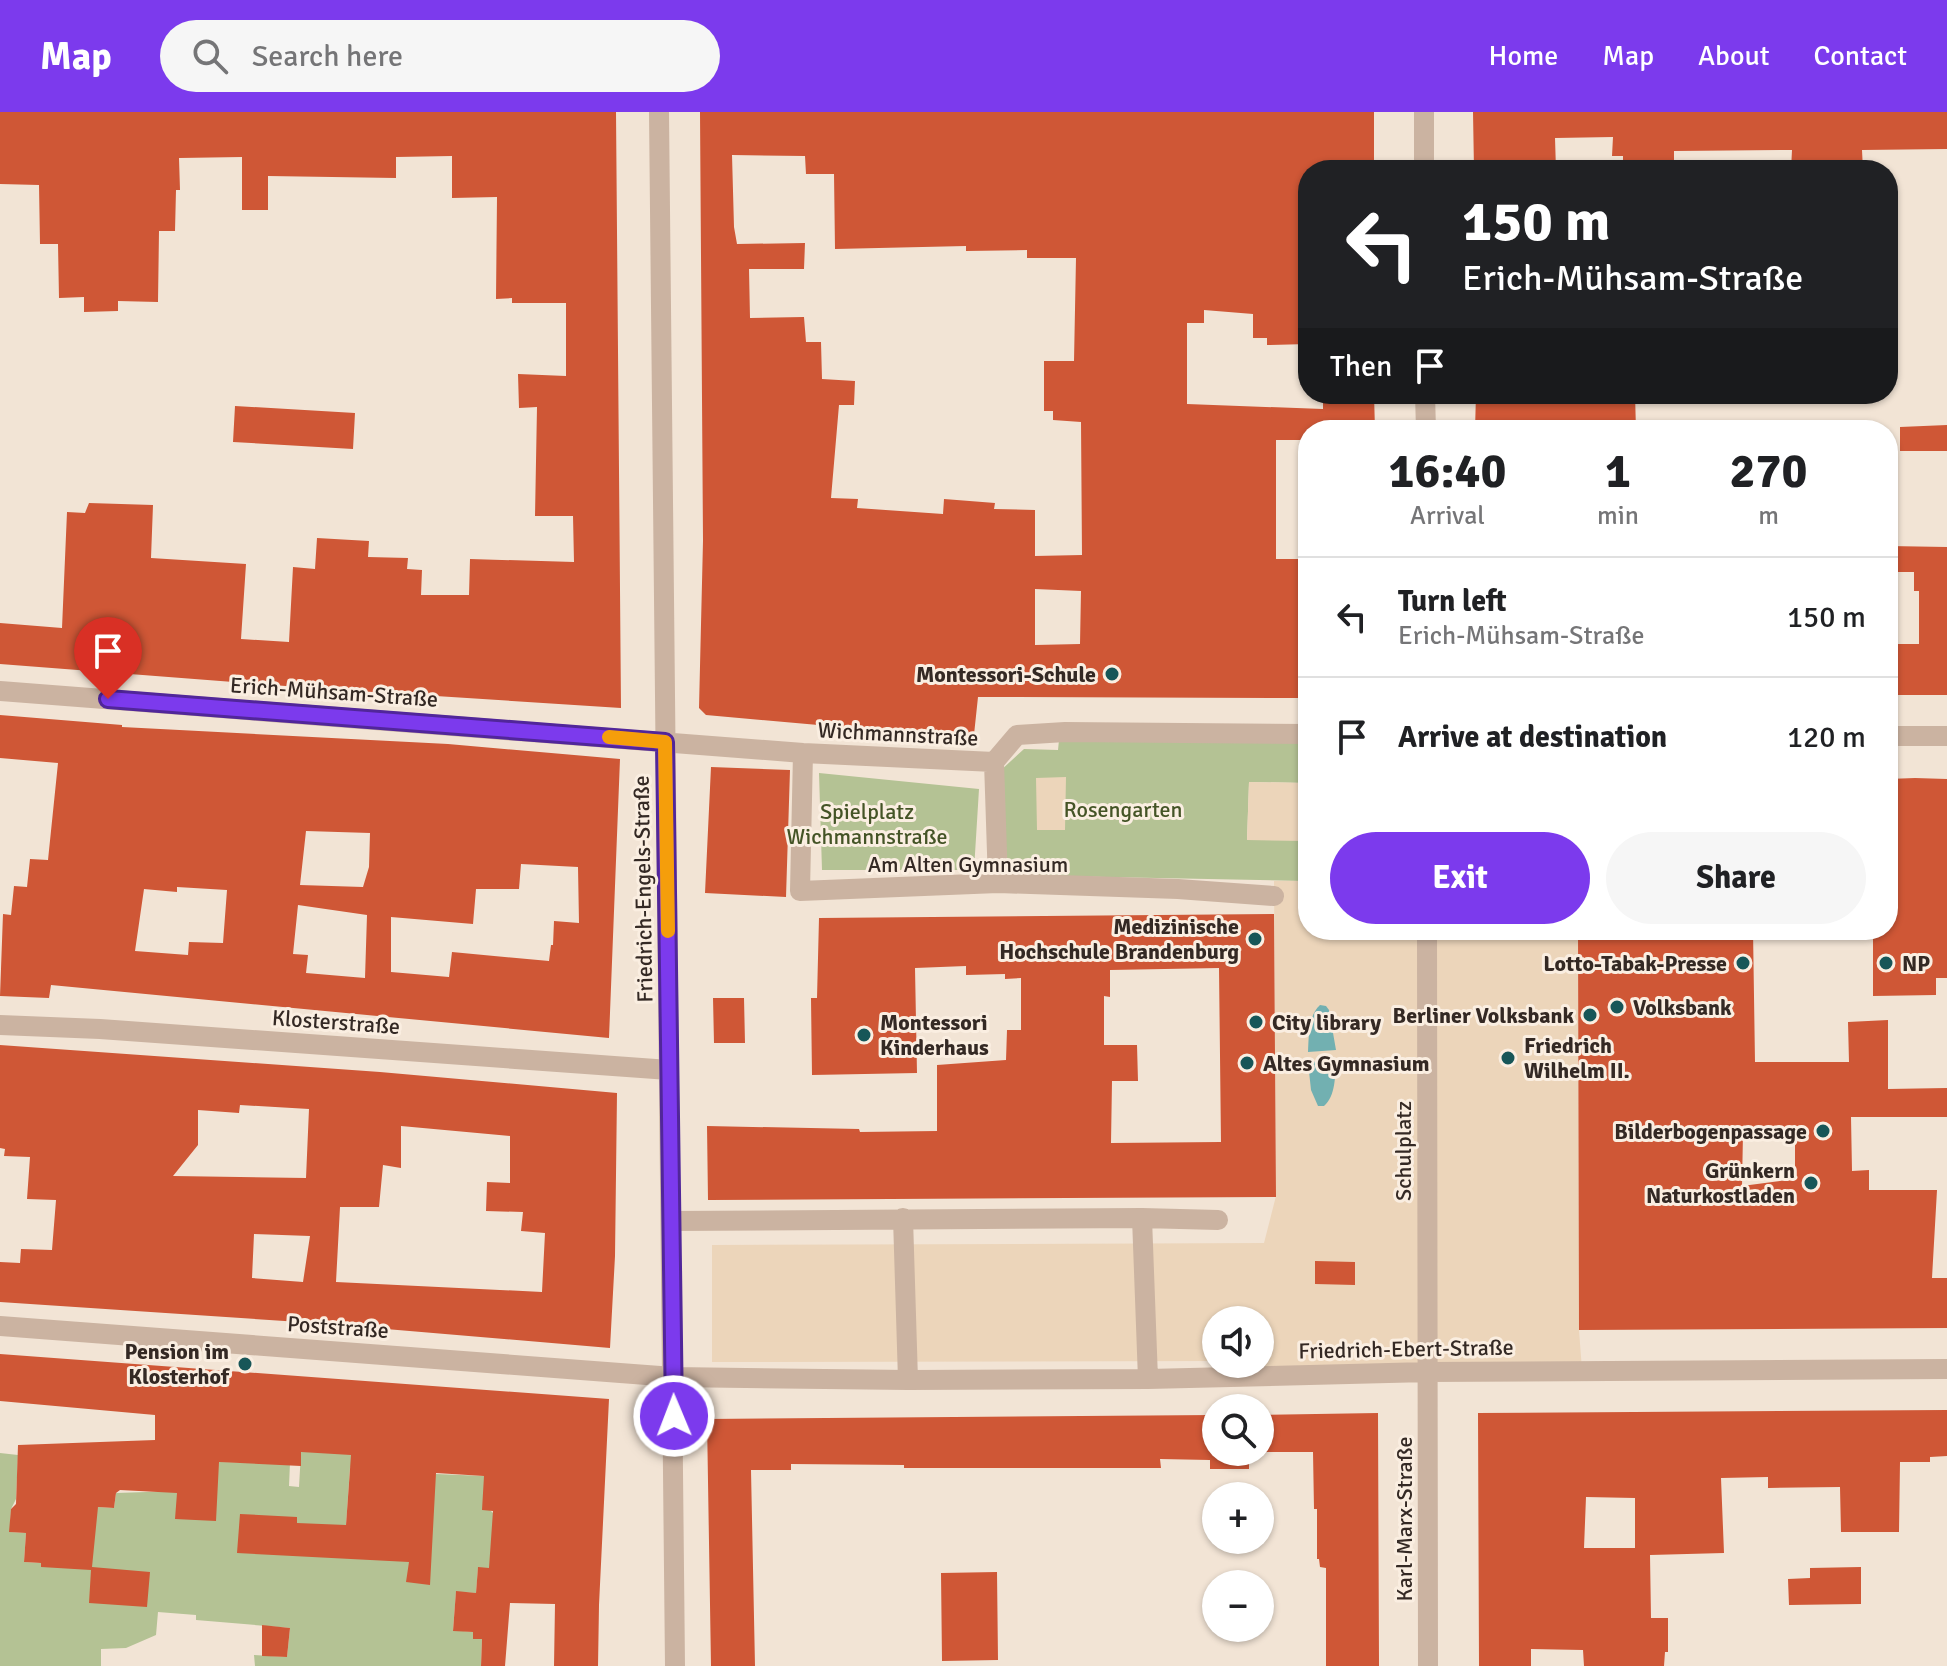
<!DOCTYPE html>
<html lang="en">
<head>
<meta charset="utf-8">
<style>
	:root { --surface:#fff; --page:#f6f6f6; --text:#202124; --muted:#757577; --line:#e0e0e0; --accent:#7c3aed }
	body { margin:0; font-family:Signika,sans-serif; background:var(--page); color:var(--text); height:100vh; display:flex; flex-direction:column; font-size:30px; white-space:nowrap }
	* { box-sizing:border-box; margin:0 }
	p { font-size:26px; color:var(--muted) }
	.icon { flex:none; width:44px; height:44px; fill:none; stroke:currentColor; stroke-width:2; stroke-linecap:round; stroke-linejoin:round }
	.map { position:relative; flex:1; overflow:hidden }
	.drawer { position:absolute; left:1298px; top:308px; width:600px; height:520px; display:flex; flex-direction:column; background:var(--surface); border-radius:32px; box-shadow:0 2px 6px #0004 }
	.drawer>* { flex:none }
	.banner { position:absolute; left:1298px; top:48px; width:600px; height:244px; border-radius:32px; box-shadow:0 2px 6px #0004; background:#202124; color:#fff; overflow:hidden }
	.buttons { position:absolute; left:1202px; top:1194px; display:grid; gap:16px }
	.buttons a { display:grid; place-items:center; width:72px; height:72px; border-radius:50%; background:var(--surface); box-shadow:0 2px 6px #0004; font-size:40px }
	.pin { position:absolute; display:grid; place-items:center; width:68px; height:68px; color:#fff; margin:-82px -34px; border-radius:50% 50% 50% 0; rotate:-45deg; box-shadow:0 0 8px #0007 }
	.pin .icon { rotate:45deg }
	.me { position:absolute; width:88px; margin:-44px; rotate:359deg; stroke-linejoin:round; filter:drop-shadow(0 0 6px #0008) }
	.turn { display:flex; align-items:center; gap:28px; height:168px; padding:0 32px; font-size:36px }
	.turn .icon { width:104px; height:104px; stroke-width:2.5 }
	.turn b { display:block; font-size:56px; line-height:68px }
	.then { display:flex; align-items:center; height:76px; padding:0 32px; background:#0003; gap:16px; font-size:30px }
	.eta { display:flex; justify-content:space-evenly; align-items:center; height:136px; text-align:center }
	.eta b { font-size:48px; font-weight:800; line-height:56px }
	.button { display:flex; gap:16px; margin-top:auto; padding:16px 32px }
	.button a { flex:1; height:92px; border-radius:48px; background:var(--accent); color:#fff; font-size:32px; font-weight:800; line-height:92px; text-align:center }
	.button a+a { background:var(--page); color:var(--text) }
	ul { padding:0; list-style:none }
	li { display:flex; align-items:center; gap:24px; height:120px; padding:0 32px; border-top:2px solid var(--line) }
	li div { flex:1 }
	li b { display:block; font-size:30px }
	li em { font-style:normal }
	header { display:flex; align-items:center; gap:48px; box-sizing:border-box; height:112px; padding:0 40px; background:var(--accent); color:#fff }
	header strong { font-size:38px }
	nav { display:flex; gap:44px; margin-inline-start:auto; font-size:28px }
	.search { width:560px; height:72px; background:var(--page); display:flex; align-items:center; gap:20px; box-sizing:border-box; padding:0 28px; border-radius:44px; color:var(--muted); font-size:30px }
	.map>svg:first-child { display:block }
	.green { fill:#b4c294 }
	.plaza { fill:#ecd5ba }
	.water { fill:#72b0b1 }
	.building { fill:#cf5736; fill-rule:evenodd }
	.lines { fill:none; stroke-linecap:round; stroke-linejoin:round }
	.minor { stroke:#cbb3a1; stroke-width:20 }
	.route-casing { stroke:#51269a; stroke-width:20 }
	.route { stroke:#7c3aed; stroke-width:14 }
	.slow { stroke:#f59e0b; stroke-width:14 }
	.poi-dot { fill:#175658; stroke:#faeee1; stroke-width:3 }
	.labels { text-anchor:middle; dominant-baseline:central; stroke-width:6; stroke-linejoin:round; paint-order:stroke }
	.poi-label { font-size:22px; font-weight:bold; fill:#342924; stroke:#faeee1; text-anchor:end }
	.street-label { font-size:22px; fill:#342924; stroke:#faeee1 }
	.park-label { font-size:22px; fill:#445426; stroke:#faeee1 }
</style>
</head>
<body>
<header>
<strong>Map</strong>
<div class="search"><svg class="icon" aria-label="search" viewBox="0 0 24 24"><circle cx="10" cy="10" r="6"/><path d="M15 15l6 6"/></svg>Search here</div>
<nav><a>Home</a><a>Map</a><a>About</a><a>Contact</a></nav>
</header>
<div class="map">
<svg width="1947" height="1554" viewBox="0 0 1947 1554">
	<rect width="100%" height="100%" fill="#f2e4d5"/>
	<path class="green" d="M1059 628 1308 631 1306 671 1249 670 1247 728H1305V769L1003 763 999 660 1024 637 1058 638Z
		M819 661 979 677 974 758H822Z
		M371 1324 350 1356 346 1413 338 1445 436 1362 484 1364 490 1398 493 1401 495 1457 478 1456 476 1481 456 1480 453 1518 473 1520V1527H482L481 1554H255L254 1543 287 1545 290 1516 196 1508V1503L158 1500 156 1523 126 1536 101 1537V1554H0V1341L18 1343 16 1387 11 1397 10 1420 26 1421 24 1450 41 1451V1455L98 1395 114 1396 116 1381 177 1379 219 1350 290 1351 289 1374 299 1375 301 1340Z"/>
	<path class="plaza" d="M1308 622V818H1578L1579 1218 1582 1258 1264 1264V1249H1260V1208H1216V1249L712 1250V1133L1264 1131 1276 1084 1274 769H1305V729L1247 728 1249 670 1306 671Z
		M1066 665 1065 718H1037L1036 666Z"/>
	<path class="water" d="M1320 893 1326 894 1329 898 1336 938 1308 940C1309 924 1308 904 1320 893Z
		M1336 948C1335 963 1336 984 1324 994H1318L1311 978 1308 950Z"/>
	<path class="building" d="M0 0H616L621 596 311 576 0 552V511L62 516 67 400 85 401 89 391 153 393 151 446 246 452 241 527 289 530 293 455 315 457 317 426 369 429 368 445 408 446 407 457 422 458 421 483H469L470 447 574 450 573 404H535L537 295 519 296 518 262 566 264V191H512V186L496 187 497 85 452 86V44L396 45V66L268 64V98H242V45L179 46 180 78H176L175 119H159L158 190 118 189V199L84 200V185L59 186 58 132H40L39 73 0 72Z
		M700 0H1374V58H1308V232L1267 233V226H1253V202L1204 198V211H1187V292L1323 297V282H1374L1375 318H1308V328H1276V447H1308V586L978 585 973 632 852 616 706 603 699 596 703 429ZM732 43 805 44 806 62H834L835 137 966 134V139L1027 138V146H1076L1074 249H1044V299H1053V308L1081 310 1082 443 1035 444V398L994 397 995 391 944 387 943 402 857 396 858 387 831 386 839 293H854L855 269 822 267 821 230H806L804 205 750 206 749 157H804L805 131 737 132 734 115ZM1035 477 1081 479 1080 532 1035 533Z
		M1473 0H1947V37L1862 38 1863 58H1791L1792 38 1674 39V58H1623V44H1612L1613 25 1555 26 1556 58H1474Z
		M1476 282H1635L1636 318H1475Z
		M235 294 355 301 353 337 233 330Z
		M1947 313V339H1900V315Z
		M1888 434 1947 435V583H1888V532H1919V479H1914V460H1888Z
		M0 603 122 613V615L448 632 620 647 609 926 51 873 49 886 0 884 3 802 11 803 14 774 27 775 30 747 48 748 58 651 0 646ZM306 719 370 721 369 755 363 775 300 773ZM521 752 578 755 579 811 554 809 553 833H551L549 849 452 840 449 865 391 860V805L473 812 476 777H519ZM177 775 227 778 223 831 189 830 188 843 135 839 144 777 177 780ZM298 793 367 803 365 866 306 861 308 843 293 842Z
		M711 655 790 658 786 785 705 781Z
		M1915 666 1947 667V866H1936V883L1873 884V818H1888V667Z
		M1274 802 1276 1085 708 1088 707 1014 859 1017 860 1020 937 1019V953L1006 948 1007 918H1021V866L1005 867V862L966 863V854L915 856 917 961 812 963 811 886H817L819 806ZM1219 856 1221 1030 1111 1031 1112 969H1138L1137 933H1104V884L1110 885V858Z
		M1578 818H1753L1755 950H1849L1848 910 1888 908V977L1947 976V1005H1851L1852 1059 1869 1058V1078H1937L1932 1166H1947V1216L1579 1218ZM1743 1021H1795V1067L1742 1074Z
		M713 886H744L745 931H714Z
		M0 933 380 960 617 981 615 1144 610 1236 315 1211 0 1190V1150L20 1151 21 1137 52 1138 56 1088 27 1087 30 1045 4 1044 5 1037 0 1036ZM240 993 309 997 306 1066 173 1064 198 1033V998L239 1001ZM401 1014 510 1024V1071L487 1070 486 1099 523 1100 521 1119 545 1121 542 1180 336 1170 340 1095H379L383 1053 401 1056ZM254 1122 310 1124 303 1170 252 1166Z
		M1315 1149 1355 1150V1173L1315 1172Z
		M0 1242 609 1287 599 1493 598 1554H554L555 1492 510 1491 505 1554H481L482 1527H473V1520L453 1519 456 1479 476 1481 478 1455 489 1456 493 1399 482 1398 484 1364 436 1361 430 1473 406 1470 409 1450 237 1441 240 1402 297 1405V1411L346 1413 351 1343 301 1340V1354L219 1350 216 1409 175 1407 177 1381 120 1378 116 1381 114 1396 98 1395 92 1455 150 1460 147 1495 89 1491 91 1458 41 1455V1451L24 1450 26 1421 9 1420 11 1397 16 1392 18 1333 155 1328V1303L0 1289Z
		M1947 1298V1344L1930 1345V1350H1900L1899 1420H1841L1840 1375 1768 1376V1365L1721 1366 1724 1441 1650 1443 1651 1506H1668V1540H1665L1664 1554H1584L1583 1538 1531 1537V1554H1479L1478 1301ZM1586 1385 1635 1386V1436H1584Z
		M1378 1301 1379 1554H1326V1456L1320 1455 1319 1447H1317V1397H1314L1313 1340H1260V1303Z
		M1214 1303 1216 1340H1249V1357H1210V1348L1160 1347 1161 1356H904V1353L791 1352V1358H751L755 1554H711L707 1307Z
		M1861 1455V1492L1789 1493 1788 1467 1810 1466V1456Z
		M997 1460 998 1548 942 1549 941 1461Z
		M262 1513 290 1516 287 1545 262 1544Z"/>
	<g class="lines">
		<path class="minor" d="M659 0 675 1554
			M1424 0V58
			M1425 282 1426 318
			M0 579 803 641 994 650 1017 623 1065 620 1308 622
			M1888 624H1947
			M803 641 800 779 998 771 1178 777 1274 784
			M994 650 998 771
			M1427 818 1428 1554
			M0 913 100 917 669 958
			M903 1106 908 1268
			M1142 1106 1218 1108
			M671 1109 1142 1106 1148 1267
			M0 1214 673 1265 908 1268 1148 1267 1428 1260 1947 1257"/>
	</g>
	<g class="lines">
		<g class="route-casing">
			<path id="route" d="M108 587 665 630 674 1304"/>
		</g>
		<use href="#route" class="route"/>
		<path class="slow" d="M609 625 665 630 668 819"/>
	</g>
	<g class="poi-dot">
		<circle cx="1112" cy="562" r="8"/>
		<circle cx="1255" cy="827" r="8"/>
		<circle cx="1743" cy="851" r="8"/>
		<circle cx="1886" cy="851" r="8"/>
		<circle cx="1617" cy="895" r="8"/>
		<circle cx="1590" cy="903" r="8"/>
		<circle cx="1256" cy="910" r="8"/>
		<circle cx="864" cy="923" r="8"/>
		<circle cx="1508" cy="946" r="8"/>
		<circle cx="1247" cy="951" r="8"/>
		<circle cx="1823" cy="1019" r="8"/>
		<circle cx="1811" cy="1071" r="8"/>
		<circle cx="245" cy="1252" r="8"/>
	</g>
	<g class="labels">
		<g class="poi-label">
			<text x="1096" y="562">Montessori-Schule</text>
			<text x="1239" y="814">Medizinische<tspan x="1239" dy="25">Hochschule Brandenburg</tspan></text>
			<text x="1727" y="851">Lotto-Tabak-Presse</text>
			<text x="1902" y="851" text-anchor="start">NP</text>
			<text x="1633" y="895" text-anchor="start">Volksbank</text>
			<text x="1574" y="903">Berliner Volksbank</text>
			<text x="880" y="910" text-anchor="start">Montessori<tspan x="880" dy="25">Kinderhaus</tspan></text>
			<text x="1272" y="910" text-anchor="start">City library</text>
			<text x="1524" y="933" text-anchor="start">Friedrich<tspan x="1524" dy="25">Wilhelm II.</tspan></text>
			<text x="1263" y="951" text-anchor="start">Altes Gymnasium</text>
			<text x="1807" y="1019">Bilderbogenpassage</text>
			<text x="1795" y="1058">Grünkern<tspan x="1795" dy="25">Naturkostladen</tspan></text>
			<text x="229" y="1239">Pension im<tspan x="229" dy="25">Klosterhof</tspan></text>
		</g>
		<g class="street-label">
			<text transform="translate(334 580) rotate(4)">Erich-Mühsam-Straße</text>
			<text transform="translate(898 622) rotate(3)">Wichmannstraße</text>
			<text x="968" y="752">Am Alten Gymnasium</text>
			<text transform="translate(643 777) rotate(-91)">Friedrich-Engels-Straße</text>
			<text transform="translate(336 910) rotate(4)">Klosterstraße</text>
			<text transform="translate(1403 1039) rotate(-90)">Schulplatz</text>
			<text transform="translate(338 1215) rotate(4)">Poststraße</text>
			<text transform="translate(1406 1237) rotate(-1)">Friedrich-Ebert-Straße</text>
			<text transform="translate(1404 1407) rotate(-90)">Karl-Marx-Straße</text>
		</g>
		<g class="park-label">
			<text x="1123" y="697">Rosengarten</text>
			<text x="867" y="699">Spielplatz<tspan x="867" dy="25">Wichmannstraße</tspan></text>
		</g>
	</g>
</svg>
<div class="buttons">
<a><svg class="icon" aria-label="sound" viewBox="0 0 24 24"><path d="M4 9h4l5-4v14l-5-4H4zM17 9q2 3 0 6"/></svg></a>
<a><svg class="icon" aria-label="search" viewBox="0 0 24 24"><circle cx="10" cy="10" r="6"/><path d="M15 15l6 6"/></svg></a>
<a>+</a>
<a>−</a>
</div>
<div class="pin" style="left:108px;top:587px;background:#d93025"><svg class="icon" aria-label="arrive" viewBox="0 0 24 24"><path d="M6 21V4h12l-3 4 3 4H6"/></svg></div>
<svg class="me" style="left:674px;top:1304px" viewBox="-20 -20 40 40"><circle r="17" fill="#7c3aed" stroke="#fff" stroke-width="3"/><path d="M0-11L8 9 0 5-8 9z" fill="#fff"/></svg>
<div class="banner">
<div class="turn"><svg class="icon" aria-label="left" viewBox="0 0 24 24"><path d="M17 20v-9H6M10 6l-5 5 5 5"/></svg><div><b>150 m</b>Erich-Mühsam-Straße</div></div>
<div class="then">Then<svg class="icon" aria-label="arrive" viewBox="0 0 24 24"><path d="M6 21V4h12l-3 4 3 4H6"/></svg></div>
</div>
<section class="drawer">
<div class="eta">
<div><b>16:40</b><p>Arrival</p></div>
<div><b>1</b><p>min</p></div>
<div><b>270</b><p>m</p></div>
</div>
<ul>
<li><svg class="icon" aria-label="left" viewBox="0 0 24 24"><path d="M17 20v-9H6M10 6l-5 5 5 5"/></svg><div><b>Turn left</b><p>Erich-Mühsam-Straße</p></div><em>150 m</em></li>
<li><svg class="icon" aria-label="arrive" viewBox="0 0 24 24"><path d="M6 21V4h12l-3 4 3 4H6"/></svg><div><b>Arrive at destination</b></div><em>120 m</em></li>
</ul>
<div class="button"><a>Exit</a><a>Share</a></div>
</section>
</div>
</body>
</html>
